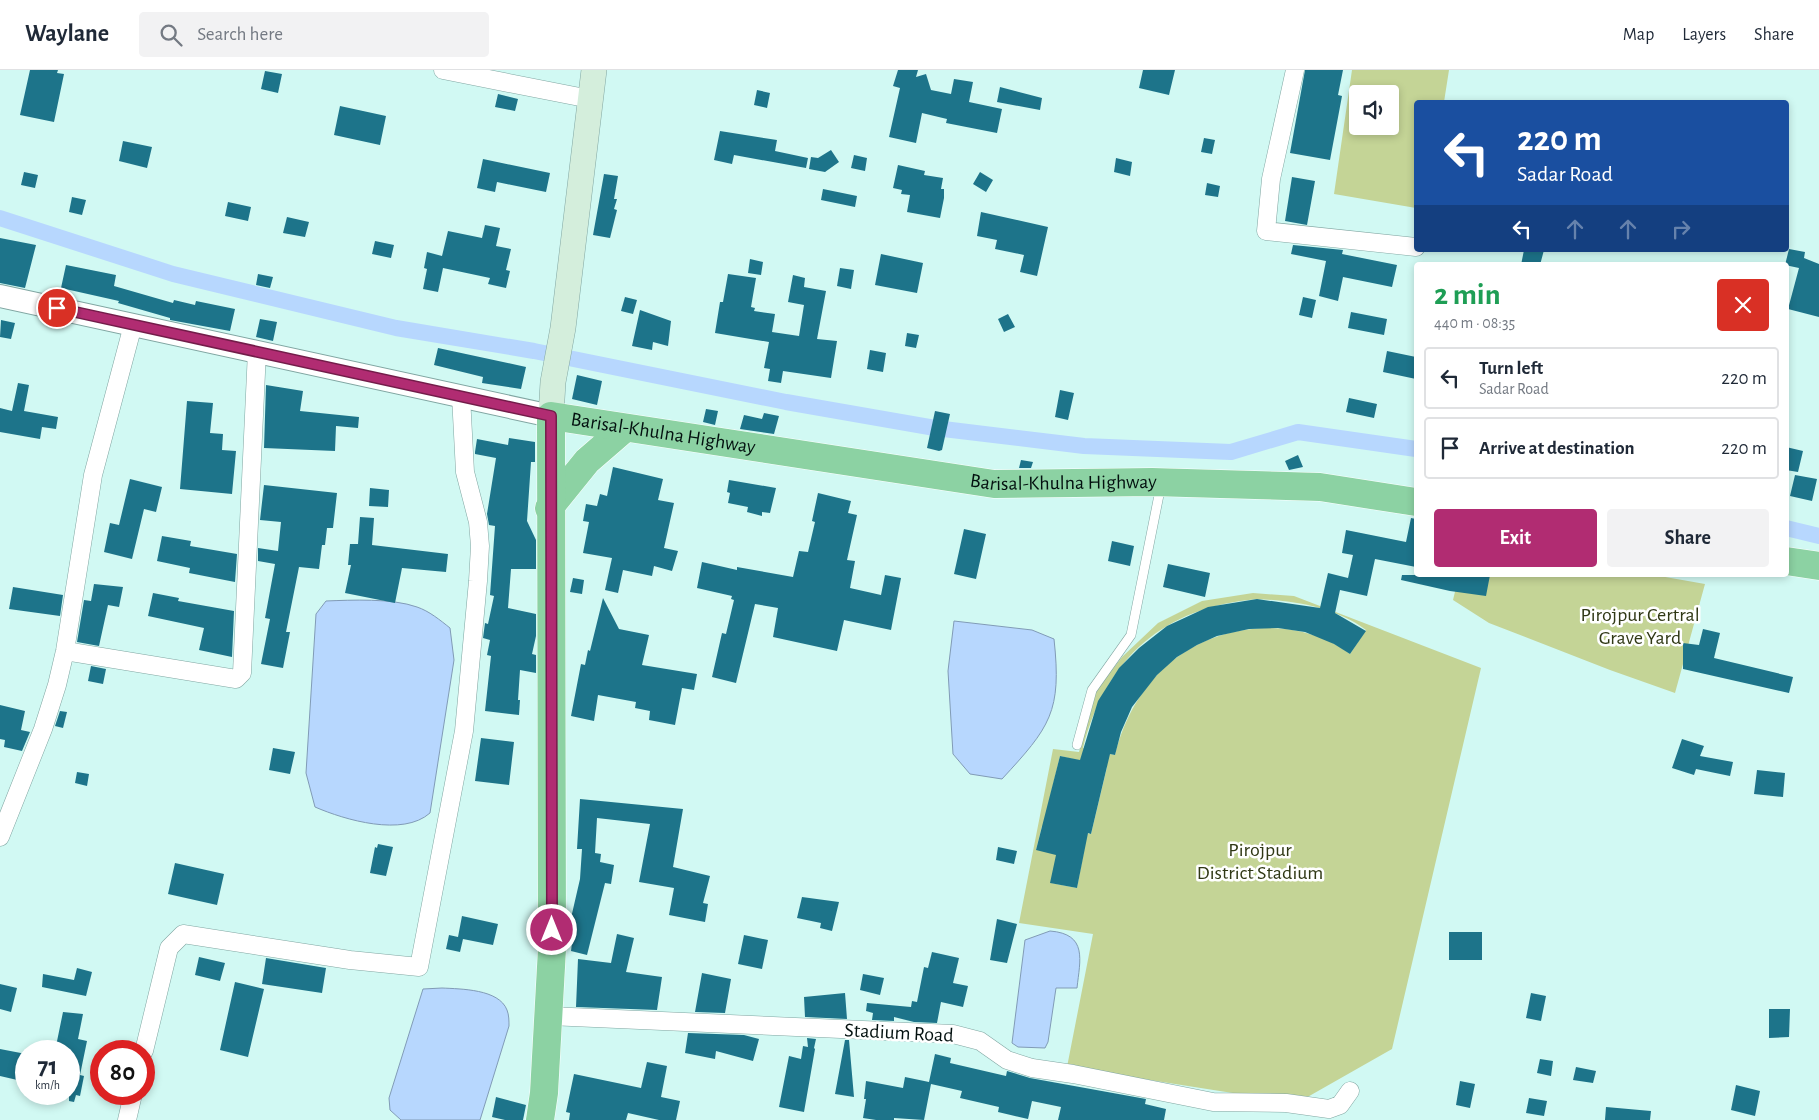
<!DOCTYPE html>
<html lang="en">
<head>
<meta charset="utf-8">
<style>
	:root { --surface:#fff; --page:#f2f2f3; --text:#1f2937; --muted:#747a83; --line:#e0e1e3; --accent:#b12c72 }
	body { margin:0; font-family:"Alegreya Sans",sans-serif; background:var(--page); color:var(--text); height:100vh; display:flex; flex-direction:column; font-size:19px; white-space:nowrap }
	* { box-sizing:border-box; margin:0 }
	p { font-size:16px; color:var(--muted) }
	.icon { flex:none; width:28px; height:28px; fill:none; stroke:currentColor; stroke-width:2; stroke-linecap:round; stroke-linejoin:round }
	.map { position:relative; flex:1; overflow:hidden }
	.details { position:absolute; left:1414px; top:192px; width:375px; height:315px; display:flex; flex-direction:column; background:var(--surface); border-radius:5px; box-shadow:0 2px 8px #0003 }
	.details>* { flex:none }
	.guide { position:absolute; left:1414px; top:30px; width:375px; height:152px; border-radius:5px; box-shadow:0 2px 8px #0003; background:#1a4fa0; color:#fff; overflow:hidden }
	.controls { position:absolute; left:1349px; top:15px; display:grid; gap:10px }
	.controls a { display:grid; place-items:center; width:50px; height:50px; border-radius:5px; background:var(--surface); box-shadow:0 2px 8px #0003; font-size:25px }
	.speed { position:absolute; left:15px; top:970px; display:flex; gap:10px; font-size:25px; font-weight:700; text-align:center }
	.speed>* { display:grid; place-content:center; width:65px; height:65px; border-radius:50%; background:var(--surface); box-shadow:0 2px 8px #0003; line-height:1 }
	.speed small { font-size:12px; font-weight:400 }
	.speed .limit { border:8px solid #d22; background:#fff; color:#111 }
	.pin { position:absolute; display:grid; place-items:center; width:42px; height:42px; color:#fff; margin:-21px; border:2px solid #fff; border-radius:50%; box-shadow:0 1px 5px #0007 }
	.me { position:absolute; width:55px; margin:-28px; rotate:0deg; stroke-linejoin:round; filter:drop-shadow(0 0 4px #0008) }
	.turn { display:flex; align-items:center; gap:18px; height:105px; padding:0 20px; font-size:22px }
	.turn .icon { width:65px; height:65px; stroke-width:2.5 }
	.turn b { display:block; font-size:35px; line-height:42px }
	.lanes { display:flex; align-items:center; height:48px; padding:0 20px; background:#0003; justify-content:center; gap:25px; direction:ltr }
	.lanes .off { opacity:.35 }
	.round { display:grid; place-items:center; flex:none; width:52px; height:52px; border-radius:5px; background:var(--page) }
	.headline { display:flex; align-items:center; justify-content:space-between; height:85px; padding:0 20px }
	h1 { font-size:30px; font-weight:700; line-height:38px; color:#1e9e55 }
	.cta { display:flex; gap:10px; margin-top:auto; padding:10px 20px }
	.cta a { flex:1; height:58px; border-radius:5px; background:var(--accent); color:#fff; font-size:20px; font-weight:700; line-height:58px; text-align:center }
	.cta a+a { background:var(--page); color:var(--text) }
	ul { padding:0; list-style:none }
	li { display:flex; align-items:center; gap:15px; height:62px; margin:0 10px 8px; padding:0 10px; border:2px solid var(--line); border-radius:5px }
	li div { flex:1 }
	li b { display:block; font-size:19px }
	li em { font-style:normal }
	header { display:flex; align-items:center; gap:30px; box-sizing:border-box; height:70px; padding:0 25px; background:var(--surface); border-bottom:1px solid var(--line) }
	header strong { font-size:24px }
	nav { display:flex; gap:28px; margin-inline-start:auto; font-size:18px }
	.search { width:350px; height:45px; background:var(--page); display:flex; align-items:center; gap:12px; box-sizing:border-box; padding:0 18px; border-radius:5px; color:var(--muted); font-size:19px }
	.map>svg:first-child { display:block }
	.green { fill:#c4d496; fill-rule:evenodd }
	.water { fill:#b7d7fe; stroke:#819bb6 }
	.lines { fill:none; stroke-linecap:round; stroke-linejoin:round }
	.canal { stroke:#b7d7fe; stroke-width:16 }
	.building { fill:#1d748a }
	.service-casing { stroke:#81a6a2; stroke-width:10 }
	.minor-casing { stroke:#81a6a2; stroke-width:19 }
	.tertiary-casing { stroke:#81a6a2; stroke-width:24 }
	.secondary-casing { stroke:#81a6a2; stroke-width:26 }
	.trunk-casing { stroke:#fff; stroke-width:29 }
	.service { stroke:#fff; stroke-width:9 }
	.minor { stroke:#fff; stroke-width:18 }
	.tertiary { stroke:#fff; stroke-width:22 }
	.secondary { stroke:#d4eedc; stroke-width:25 }
	.trunk { stroke:#8cd2a3; stroke-width:28 }
	.route-casing { stroke:#731d4a; stroke-width:12 }
	.route { stroke:#b12c72; stroke-width:9 }
	.labels { text-anchor:middle; dominant-baseline:central; stroke-width:5; stroke-linejoin:round; paint-order:stroke }
	.street-label { font-size:20px; fill:#03100f; stroke:#fff }
	.park-label { font-size:20px; fill:#303815; stroke:#fff }
</style>
</head>
<body>
<header>
<strong>Waylane</strong>
<div class="search"><svg class="icon" aria-label="search" viewBox="0 0 24 24"><circle cx="10" cy="10" r="6"/><path d="M15 15l6 6"/></svg>Search here</div>
<nav><a>Map</a><a>Layers</a><a>Share</a></nav>
</header>
<div class="map">
<svg width="1819" height="1050" viewBox="0 0 1819 1050">
	<rect width="100%" height="100%" fill="#d1f9f3"/>
	<path class="green" d="M1352 0H1449L1444 32H1416V138L1334 124ZM1358 24H1390V56H1358Z
		M1459 505H1654L1705 514 1675 623 1610 600 1489 553 1453 530Z
		M1253 523 1294 526 1481 598 1392 979 1304 1029 1258 1027 1067 997 1093 864 1019 853 1053 679 1079 682 1094 623 1122 587 1158 553 1202 531ZM1257 529C1295 531 1335 537 1366 560L1350 584C1327 566 1296 558 1267 558 1188 560 1134 610 1115 685L1083 678C1106 588 1164 537 1257 529ZM1060 686 1107 697 1091 764 1044 752ZM1042 756 1057 760 1036 780ZM1085 775 1077 818 1051 813Z"/>
	<path class="water" d="M326 531C351 530 392 528 417 537 429 541 440 550 450 558L454 590 430 743C403 767 345 750 315 737L306 703 316 544Z
		M954 551 1032 560 1054 569C1062 642 1050 657 1002 709L970 704 953 684 948 601Z
		M1050 861C1088 864 1080 890 1077 918H1056L1048 972 1045 978 1018 977 1012 973 1025 870Z
		M442 918C461 919 499 919 507 940 509 945 509 951 509 956L480 1050H401L390 1040 389 1028 423 919Z"/>
	<g class="lines">
		<path class="canal" d="M0 148 173 204 396 258 534 281 786 332 935 358 1084 376 1231 382 1298 362 1416 379
			M1786 458 1819 466"/>
	</g>
	<path class="building" d="M30 0H58L57 3 64 4 54 52 20 45Z
		M898 0H918L916 7 926 4 931 20 951 24 954 9 973 12 969 32 1002 39 997 63 946 53 947 49 922 43 916 73 889 67 900 18 893 16Z
		M1143 0H1175L1169 25 1139 18Z
		M1305 0H1343L1338 25 1342 26 1330 90 1290 83Z
		M265 1 282 4 278 23 261 19Z
		M1000 17 1042 28 1040 40 997 32Z
		M757 20 770 23 767 38 754 35Z
		M498 24 518 29 515 41 495 37Z
		M340 36 386 46 380 75 334 65Z
		M720 61 777 70 775 81 808 88 806 98 734 85 732 94 714 90Z
		M1204 68 1215 70 1212 84 1201 82Z
		M123 71 152 77 147 98 119 91Z
		M831 80 839 92 825 102 809 99 811 87 818 88Z
		M854 85 867 88 865 101 851 98Z
		M1116 88 1132 92 1130 106 1114 102Z
		M483 89 550 103 546 122 497 112 495 122 477 118Z
		M898 95 925 101 924 105 943 108 941 119H944V128L940 148 907 142 910 125 901 124 902 120 893 118Z
		M24 102 38 105 35 118 21 115Z
		M980 102 993 110 986 122 973 114Z
		M604 104 618 106 614 129H617L614 139 617 140 610 168 593 165Z
		M1292 107 1315 111 1307 155 1285 151Z
		M1207 113 1220 116 1218 127 1205 125Z
		M823 119 857 126 855 137 821 130Z
		M72 127 86 130 82 145 69 142Z
		M228 132 251 137 248 151 225 146Z
		M981 142 1048 157 1037 206 1020 202 1024 185 995 179 997 170 977 166Z
		M287 147 309 152 305 167 283 163Z
		M485 155 500 158 496 176 511 179 506 200 510 201 506 218 488 214 490 208 443 198 438 222 423 219 427 199 424 198 427 182 442 186 448 161 482 168Z
		M0 168 36 175 25 218 0 213Z
		M375 171 394 175 391 188 372 184Z
		M1293 175 1343 180 1342 184 1397 195 1392 217 1343 207 1338 231 1319 226 1326 191 1291 184Z
		M1789 179 1805 182 1804 188 1819 194V247L1788 239 1799 198 1785 195Z
		M1524 180H1544L1540 195H1521Z
		M881 184 923 193 917 223 875 215Z
		M750 189 763 192 761 205 748 203Z
		M66 195 116 205 114 216 173 233 174 230 195 235 196 231 235 239 230 261 170 250V248L118 233 119 231 61 218Z
		M840 198 854 200 851 219 837 216Z
		M258 204 273 207 270 218 256 215Z
		M728 204 756 208 751 237 755 238 754 241 775 244 772 262 799 266 804 235 788 232 793 205 805 208 804 217 826 221 817 269 837 271 831 308 783 301 781 313 768 311 770 299 764 298 769 272 715 263 720 232H723Z
		M625 227 637 230 633 244 621 241Z
		M1303 227 1316 230 1312 248 1299 245Z
		M640 240 671 251 668 276 653 272 652 280 632 276Z
		M1351 242 1387 249 1384 265 1348 258Z
		M1008 244 1015 257 1004 262 998 249Z
		M260 249 277 252 273 271 256 267Z
		M1 250 15 253 11 269 0 267Z
		M907 263 919 265 916 278 905 276Z
		M438 278 526 297 521 319 482 313 483 307 434 295Z
		M870 280 886 283 883 302 867 299Z
		M1387 281 1416 287V309L1383 302Z
		M577 305 602 311 597 335 572 329Z
		M18 313 29 315 24 341 58 347 56 359 42 357 40 369 0 362V338L12 341Z
		M266 315 303 321 300 341 359 347 358 358 336 356 335 381 264 378Z
		M1060 320 1074 323 1068 350 1055 347Z
		M1349 328 1377 334 1374 348 1346 342Z
		M187 331 213 333 210 363 223 364 222 380 236 381 232 424 180 419Z
		M706 339 718 341 715 355 703 352Z
		M935 341 950 344 942 380 939 381 927 378Z
		M764 343 779 346 774 364 740 359 744 345 762 349Z
		M509 368 535 372V392H531L527 451 536 470V499H511L508 538 536 544V566L532 584 536 585V603L520 600 518 630H520L519 645 485 641 491 586 487 585 490 570 483 568 485 553 488 554 494 526 490 525 495 456 489 455 487 444 496 388 475 384V382L477 369 508 375Z
		M1786 377 1803 381 1798 402 1786 400Z
		M1298 385 1303 397 1289 400 1285 391Z
		M1021 390 1033 392 1031 398H1019Z
		M613 397 663 409 658 430 674 433 664 478 678 481 672 501 654 496 652 506 623 500 618 523 605 520 612 488 583 483 589 452 583 451 586 434 597 436 600 424 607 426Z
		M1795 405 1817 409 1812 431 1790 426Z
		M130 409 162 417 156 442 144 439 132 489 104 482 110 453 119 455Z
		M729 410 776 418 770 443 762 442V446L747 442 748 437 728 433 730 423 727 422Z
		M264 415 337 423 333 458H327L325 475H322L319 499 299 497 286 562H290L283 598 261 594 270 549 265 548 275 494 258 491V478L278 481 281 452 260 450Z
		M370 418 389 420 388 437 369 436Z
		M818 423 851 431 848 443 857 445 847 490 855 491 850 518 881 525 885 505 901 508 891 560 844 550 837 581 773 567 778 538 755 534 736 613 712 607 722 563 726 564 734 530 731 529 732 526 697 518 702 492 737 500V497L793 507 799 481 808 482 815 452 812 451Z
		M360 447 374 448 372 475 448 484 446 502 402 498 395 533 345 523 351 495H348L350 474H358Z
		M1411 448 1416 449V497L1375 489 1367 526 1340 520 1335 543 1366 561 1350 584 1334 574 1305 562 1278 558 1249 559 1217 566 1197 575 1177 587 1157 605 1132 637 1121 662 1115 685 1110 684 1091 764 1088 763 1077 818 1050 813 1056 785 1036 780 1060 686 1080 690 1098 631 1119 598 1139 578 1167 556 1208 537 1257 529 1320 538 1328 503 1348 508 1353 485 1342 483 1346 460 1406 472Z
		M964 459 986 464 976 509 954 504Z
		M162 466 191 471 190 476 237 484 235 512 189 503 190 498 157 491Z
		M1112 471 1134 476 1130 496 1108 491Z
		M1168 494 1210 503 1205 527 1163 517Z
		M1402 505H1490L1486 526 1450 521 1401 510Z
		M573 508 584 510 582 524 570 522Z
		M94 514 123 517 119 537 108 535 99 576 77 572 84 530 91 531Z
		M13 517 63 525 60 546 9 539Z
		M153 523 179 528 178 531 234 541 232 587 199 580 204 558 148 546Z
		M603 528 619 559 649 565 642 595 697 604 694 620 682 618 675 655 649 650 650 641 635 638 636 632 598 625 594 651 571 646 581 594 585 595 588 580 590 581Z
		M1703 559 1720 563 1714 588 1793 607 1789 623 1683 599V573L1699 575Z
		M91 596 106 599 103 614 88 611Z
		M0 635 25 641 21 660 30 662 22 681 4 677 5 670 0 669Z
		M60 641 67 642 63 658 55 656Z
		M481 668 514 672 509 715 475 711Z
		M1682 669 1704 676 1700 686 1733 692 1730 706 1696 699 1694 705 1672 698Z
		M273 678 295 682 290 704 269 700Z
		M1757 700 1785 703 1783 727 1754 724Z
		M77 702 89 704 87 716 75 713Z
		M580 729 683 739 673 797 710 806 703 833 708 834 705 852 669 845 674 818 639 812 650 754 597 748 595 783 601 784 600 792 614 795 611 814 605 813 587 885 571 881 575 849 571 848 580 809 582 779H577Z
		M378 774 393 777 386 806 370 803 375 777 377 778Z
		M998 777 1017 781 1014 794 996 790Z
		M175 793 224 804 217 835 168 824Z
		M802 827 839 832 832 861 820 858 821 853 797 848Z
		M462 846 498 854 493 875 463 869 460 882 446 879 449 865 458 867Z
		M997 849 1017 854 1007 893 990 890Z
		M1449 862H1482V890H1449Z
		M617 864 634 868 626 902 662 907 657 940 576 937 578 889 611 893Z
		M744 865 768 870 762 899 738 894Z
		M932 882 959 888 953 913 968 916 963 937 941 932 937 953 914 952 894 947V951L872 950 873 943 866 941 867 933 911 937 912 931 917 932 924 897 928 898Z
		M199 887 225 893 220 911 195 905Z
		M266 888 326 898 322 923 262 914Z
		M77 898 92 902 86 926 42 917 43 904 74 910Z
		M702 903 731 909 725 943 695 942Z
		M863 904 884 908 880 925 860 920Z
		M235 912 264 919 248 987 220 980Z
		M0 914 17 918 11 942 0 939Z
		M845 923 847 949 805 947 804 927Z
		M1531 923 1546 926 1541 951 1526 948Z
		M1769 939H1790L1789 967 1769 968Z
		M63 942 83 944 78 969 87 971 80 1005 84 1006 80 1026 76 1025 74 1032 69 1031V981H55Z
		M688 963 744 965 759 969 753 991 716 981 715 989 685 983Z
		M807 968 816 969 814 978 815 979 804 1042 779 1037 789 986 801 989 803 976 808 977Z
		M845 970H849L854 1027 835 1024Z
		M0 979 26 984V1012L0 1006Z
		M935 984 951 988 950 993 1006 1006 1007 1001 1030 1008 1146 1029 1145 1034 1166 1039 1164 1050H1058L1061 1037 1032 1031 1028 1049 998 1042 999 1037 960 1028 962 1021 931 1014 924 1050 894 1048V1050H876L863 1048 866 1029H864L866 1011 903 1018 905 1007 929 1012Z
		M1540 989 1553 991 1551 1006 1537 1003Z
		M647 992 667 996 661 1027 680 1031 676 1050H659L628 1043 626 1050H569L570 1043 566 1042 574 1004 641 1018Z
		M1576 997 1596 1001 1593 1013 1573 1010Z
		M1460 1011 1475 1014 1470 1038 1456 1035Z
		M1736 1015 1760 1021 1755 1046 1731 1040Z
		M496 1027 526 1035 523 1050H505L492 1047Z
		M1529 1028 1547 1031 1544 1046 1526 1043Z
		M1606 1037 1651 1041 1650 1050H1605Z"/>
	<g class="lines">
		<g class="service-casing">
			<path id="service" d="M1077 675 1092 620 1131 565 1161 415"/>
		</g>
		<g class="minor-casing">
			<path id="minor" d="M443 0 590 29
				M1295 0 1271 109 1266 161 1416 177
				M65 581 236 609 242 603 257 281
				M0 767 43 659 57 615 65 581 93 405 133 255
				M549 946 953 964 980 971 1007 990 1032 998 1073 1004 1213 1032 1286 1033 1329 1039 1340 1035 1350 1021
				M144 981 169 878 183 864 350 890 419 897 464 661 478 511 480 476 478 452 465 402 461 326
				M127 1050 133 1024"/>
		</g>
		<g class="tertiary-casing">
			<path id="tertiary" d="M0 226 551 346"/>
		</g>
		<g class="secondary-casing">
			<path id="secondary" d="M551 346 553 312 563 258 594 0"/>
		</g>
		<g class="trunk-casing">
			<g id="trunk">
				<path d="M549 438 587 391 624 359"/>
				<path d="M1786 491 1819 496"/>
				<path id="s1" d="M540 1050 544 1023 552 879 551 346 994 414 1152 412 1320 417 1416 432"/>
			</g>
		</g>
		<use href="#service" class="service"/>
		<use href="#minor" class="minor"/>
		<use href="#tertiary" class="tertiary"/>
		<use href="#secondary" class="secondary"/>
		<use href="#trunk" class="trunk"/>
	</g>
	<g class="lines">
		<g class="route-casing">
			<path id="route" d="M57 238 551 346 552 860"/>
		</g>
		<use href="#route" class="route"/>
	</g>
	<g class="labels">
		<g class="street-label">
			<text stroke="none"><textPath href="#s1" startOffset="818">Barisal-Khulna Highway</textPath></text>
			<text stroke="none"><textPath href="#s1" startOffset="1222">Barisal-Khulna Highway</textPath></text>
			<text transform="translate(899 963) rotate(3)">Stadium Road</text>
		</g>
		<g class="park-label">
			<text x="1640" y="545">Pirojpur Certral<tspan x="1640" dy="23">Grave Yard</tspan></text>
			<text x="1260" y="780">Pirojpur<tspan x="1260" dy="23">District Stadium</tspan></text>
		</g>
	</g>
</svg>
<div class="controls">
<a><svg class="icon" aria-label="sound" viewBox="0 0 24 24"><path d="M4 9h4l5-4v14l-5-4H4zM17 9q2 3 0 6"/></svg></a>
</div>
<div class="speed"><div>71<small>km/h</small></div><div class="limit">80</div></div>
<div class="pin" style="left:57px;top:238px;background:#d93025"><svg class="icon" aria-label="arrive" viewBox="0 0 24 24"><path d="M6 21V4h12l-3 4 3 4H6"/></svg></div>
<svg class="me" style="left:552px;top:860px" viewBox="-20 -20 40 40"><circle r="17" fill="#b12c72" stroke="#fff" stroke-width="3"/><path d="M0-11L8 9 0 5-8 9z" fill="#fff"/></svg>
<div class="guide">
<div class="turn"><svg class="icon" aria-label="left" viewBox="0 0 24 24"><path d="M17 20v-9H6M10 6l-5 5 5 5"/></svg><div><b>220 m</b>Sadar Road</div></div>
<div class="lanes"><svg class="icon" aria-label="left" viewBox="0 0 24 24"><path d="M17 20v-9H6M10 6l-5 5 5 5"/></svg><svg class="icon off" aria-label="ahead" viewBox="0 0 24 24"><path d="M12 20V5M6 11l6-6 6 6"/></svg><svg class="icon off" aria-label="ahead" viewBox="0 0 24 24"><path d="M12 20V5M6 11l6-6 6 6"/></svg><svg class="icon off" aria-label="right" viewBox="0 0 24 24"><path d="M7 20v-9h11M14 6l5 5-5 5"/></svg></div>
</div>
<section class="details">
<div class="headline"><div><h1>2 min</h1><p>440 m · 08:35</p></div><a class="round" style="background:#d93025;color:#fff"><svg class="icon" aria-label="close" viewBox="0 0 24 24"><path d="M6 6l12 12M18 6L6 18"/></svg></a></div>
<ul>
<li><svg class="icon" aria-label="left" viewBox="0 0 24 24"><path d="M17 20v-9H6M10 6l-5 5 5 5"/></svg><div><b>Turn left</b><p>Sadar Road</p></div><em>220 m</em></li>
<li><svg class="icon" aria-label="arrive" viewBox="0 0 24 24"><path d="M6 21V4h12l-3 4 3 4H6"/></svg><div><b>Arrive at destination</b></div><em>220 m</em></li>
</ul>
<div class="cta"><a>Exit</a><a>Share</a></div>
</section>
</div>
</body>
</html>
